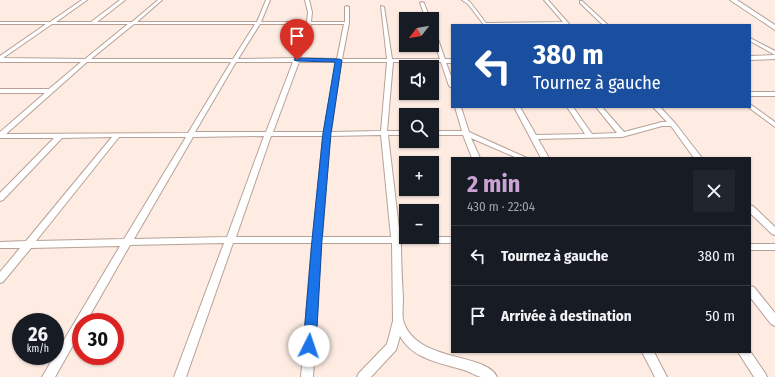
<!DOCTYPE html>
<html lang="fr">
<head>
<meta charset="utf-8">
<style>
	:root { --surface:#171b24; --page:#20242c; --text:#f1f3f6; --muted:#9ea1a6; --line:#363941; --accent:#caa2d3 }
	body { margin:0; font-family:"Fira Sans Condensed",sans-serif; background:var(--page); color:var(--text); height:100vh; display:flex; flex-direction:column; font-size:15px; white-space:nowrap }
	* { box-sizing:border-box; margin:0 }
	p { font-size:13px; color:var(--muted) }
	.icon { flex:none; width:22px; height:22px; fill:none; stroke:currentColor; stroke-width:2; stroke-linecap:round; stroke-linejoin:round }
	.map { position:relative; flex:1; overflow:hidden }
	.side { position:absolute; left:451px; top:157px; width:300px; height:196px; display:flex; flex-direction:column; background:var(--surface); border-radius:0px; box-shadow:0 1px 3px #0004 }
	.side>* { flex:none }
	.banner { position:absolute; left:451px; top:24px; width:300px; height:84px; border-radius:0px; box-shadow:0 1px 3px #0004; background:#1a4fa0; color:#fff; overflow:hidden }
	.needle { width:26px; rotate:239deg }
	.tools { position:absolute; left:399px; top:12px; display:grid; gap:8px }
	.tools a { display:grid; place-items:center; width:40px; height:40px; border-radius:0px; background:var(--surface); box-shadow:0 1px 3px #0004; font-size:20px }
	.speed { position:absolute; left:12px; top:313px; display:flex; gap:8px; font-size:20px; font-weight:700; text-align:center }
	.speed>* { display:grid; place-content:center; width:52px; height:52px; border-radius:50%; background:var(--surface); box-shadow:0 1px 3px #0004; line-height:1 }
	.speed small { font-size:10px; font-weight:400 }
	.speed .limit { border:6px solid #d22; background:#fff; color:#111 }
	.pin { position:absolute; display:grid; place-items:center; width:34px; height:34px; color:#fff; margin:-41px -17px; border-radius:50% 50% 50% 0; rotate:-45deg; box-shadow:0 0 4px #0007 }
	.pin .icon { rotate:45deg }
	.me { position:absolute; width:44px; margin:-22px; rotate:4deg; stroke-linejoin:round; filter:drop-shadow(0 0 3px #0008) }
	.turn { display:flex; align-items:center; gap:14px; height:84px; padding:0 16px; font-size:18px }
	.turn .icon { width:52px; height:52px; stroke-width:2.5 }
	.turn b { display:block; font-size:28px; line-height:34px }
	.round { display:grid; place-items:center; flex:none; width:42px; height:42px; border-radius:0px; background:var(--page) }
	.head { display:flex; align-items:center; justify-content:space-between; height:68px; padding:0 16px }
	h1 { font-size:24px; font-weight:700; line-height:30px; color:var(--accent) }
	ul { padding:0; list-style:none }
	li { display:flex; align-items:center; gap:12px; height:60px; padding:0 16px; border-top:1px solid var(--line) }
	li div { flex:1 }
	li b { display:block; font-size:15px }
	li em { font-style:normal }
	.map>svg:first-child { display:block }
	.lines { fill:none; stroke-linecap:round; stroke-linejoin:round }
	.street-casing { stroke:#b6a197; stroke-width:2 }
	.primary-casing { stroke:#b6a197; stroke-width:2 }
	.street { fill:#fff; fill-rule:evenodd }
	.primary { fill:#fff; fill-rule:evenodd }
	.route { fill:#1a73e8; stroke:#114b97 }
</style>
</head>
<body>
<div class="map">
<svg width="775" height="377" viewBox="0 0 775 377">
	<rect width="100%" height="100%" fill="#feece3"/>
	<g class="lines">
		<g class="street-casing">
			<path id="street" d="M82 0H87L56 22H91L120 0H125L97 22H132L158 0H162L137 22H257L266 0H270L261 22H307L308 12 305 0H309L312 12 311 22H345V7L347 6 349 7V23L342 59H387L381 6 384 7 392 59H440L432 36V28H434L445 59H452V63H446L452 78V88L449 86 441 62H393L387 131H406V135H388L400 237H452V243H401C401 262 402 280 403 299 403 305 402 314 403 320 415 363 486 352 497 377 492 377 486 377 481 377 476 376 470 372 464 370 441 363 412 359 400 336L396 350 371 377H357L359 373 387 344 393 321 392 243H321L313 377H301L312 243H233L186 377H174L224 243 130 245 86 322H81V331L55 377H42L120 246 31 248 3 282 0 283V272L20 248H0V242L26 241 112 137 62 138 3 200 0 201V193L54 138H0V132L45 93H0V89H49L81 62H0V56L46 24H0V22H50ZM52 24H128L85 59 3 58ZM134 24H255L233 59H91ZM260 24H306L295 58 238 59ZM311 24H344L337 59 300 58ZM87 62H231L188 133 6 134ZM236 62H293L266 132H195ZM299 62H336L324 132H273ZM341 62H387L381 131 331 132ZM381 135 391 237H322L330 136ZM264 136 227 237 134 239 193 137ZM271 136H323L313 237H236ZM119 137H186L124 239 36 241Z
				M462 0H467L470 2 486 23 563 22 544 0H548L570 25H484L468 4Z
				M580 1H582L608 25H603L580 3Z
				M422 2 424 3 430 19H426L420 3Z
				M750 38 775 51V55L750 41Z
				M775 55V59L750 60V56Z
				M750 92H775V96H750Z
				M750 104 775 122V127L748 107H750Z
				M455 107H461L469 132 527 158H517L471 138 480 158H472L463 135H432V131H462Z
				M514 107H520L536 135 585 134 567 107H573L592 134 617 133 596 107H602L624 132 662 122H667L653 107H660L675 123 702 158H694L671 126H662L622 137 538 139 549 158H541Z
				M750 205 753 206 775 227V235L772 234 750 213Z
				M750 244H775V250H750Z
				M750 286 754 287 775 313V326L771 324 750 297Z
				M750 351 765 373 767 377H754L738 352Z
				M642 352H654L667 377H655Z"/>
		</g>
		<g class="primary-casing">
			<path id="primary" d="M730 0H737L775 25V30Z"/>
		</g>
		<use href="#street" class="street"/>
		<use href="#primary" class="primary"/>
	</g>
	<path class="route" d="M295 58 339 59 342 60 331 133 322 240 316 346 314 351 309 352 305 351 303 346 312 240 323 133 335 62 297 61 294 60Z"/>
</svg>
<div class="tools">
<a><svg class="needle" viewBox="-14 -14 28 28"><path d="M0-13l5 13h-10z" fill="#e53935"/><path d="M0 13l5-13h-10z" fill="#9ea1a6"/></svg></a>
<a><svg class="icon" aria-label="sound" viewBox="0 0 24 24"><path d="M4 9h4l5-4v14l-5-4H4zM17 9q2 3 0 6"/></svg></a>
<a><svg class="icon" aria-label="search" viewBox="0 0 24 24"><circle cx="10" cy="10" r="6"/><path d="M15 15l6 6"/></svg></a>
<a>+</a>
<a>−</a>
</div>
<div class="speed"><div>26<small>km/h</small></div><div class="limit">30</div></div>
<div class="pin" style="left:297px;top:60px;background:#d93025"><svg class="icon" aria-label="arrive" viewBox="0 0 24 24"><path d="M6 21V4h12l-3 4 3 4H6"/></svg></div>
<svg class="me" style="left:309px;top:346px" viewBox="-20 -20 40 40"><circle r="19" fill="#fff"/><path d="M0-13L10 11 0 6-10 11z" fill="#1a73e8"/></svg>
<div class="banner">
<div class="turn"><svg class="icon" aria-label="left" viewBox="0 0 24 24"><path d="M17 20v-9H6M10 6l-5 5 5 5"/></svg><div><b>380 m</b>Tournez à gauche</div></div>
</div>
<section class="side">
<div class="head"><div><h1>2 min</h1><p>430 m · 22:04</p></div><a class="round"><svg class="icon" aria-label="close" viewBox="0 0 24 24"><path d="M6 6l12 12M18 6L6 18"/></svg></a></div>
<ul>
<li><svg class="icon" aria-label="left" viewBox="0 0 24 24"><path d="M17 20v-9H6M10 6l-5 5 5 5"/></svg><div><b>Tournez à gauche</b></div><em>380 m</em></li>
<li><svg class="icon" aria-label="arrive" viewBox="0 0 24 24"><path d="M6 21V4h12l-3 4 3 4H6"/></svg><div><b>Arrivée à destination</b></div><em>50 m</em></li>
</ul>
</section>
</div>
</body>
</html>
